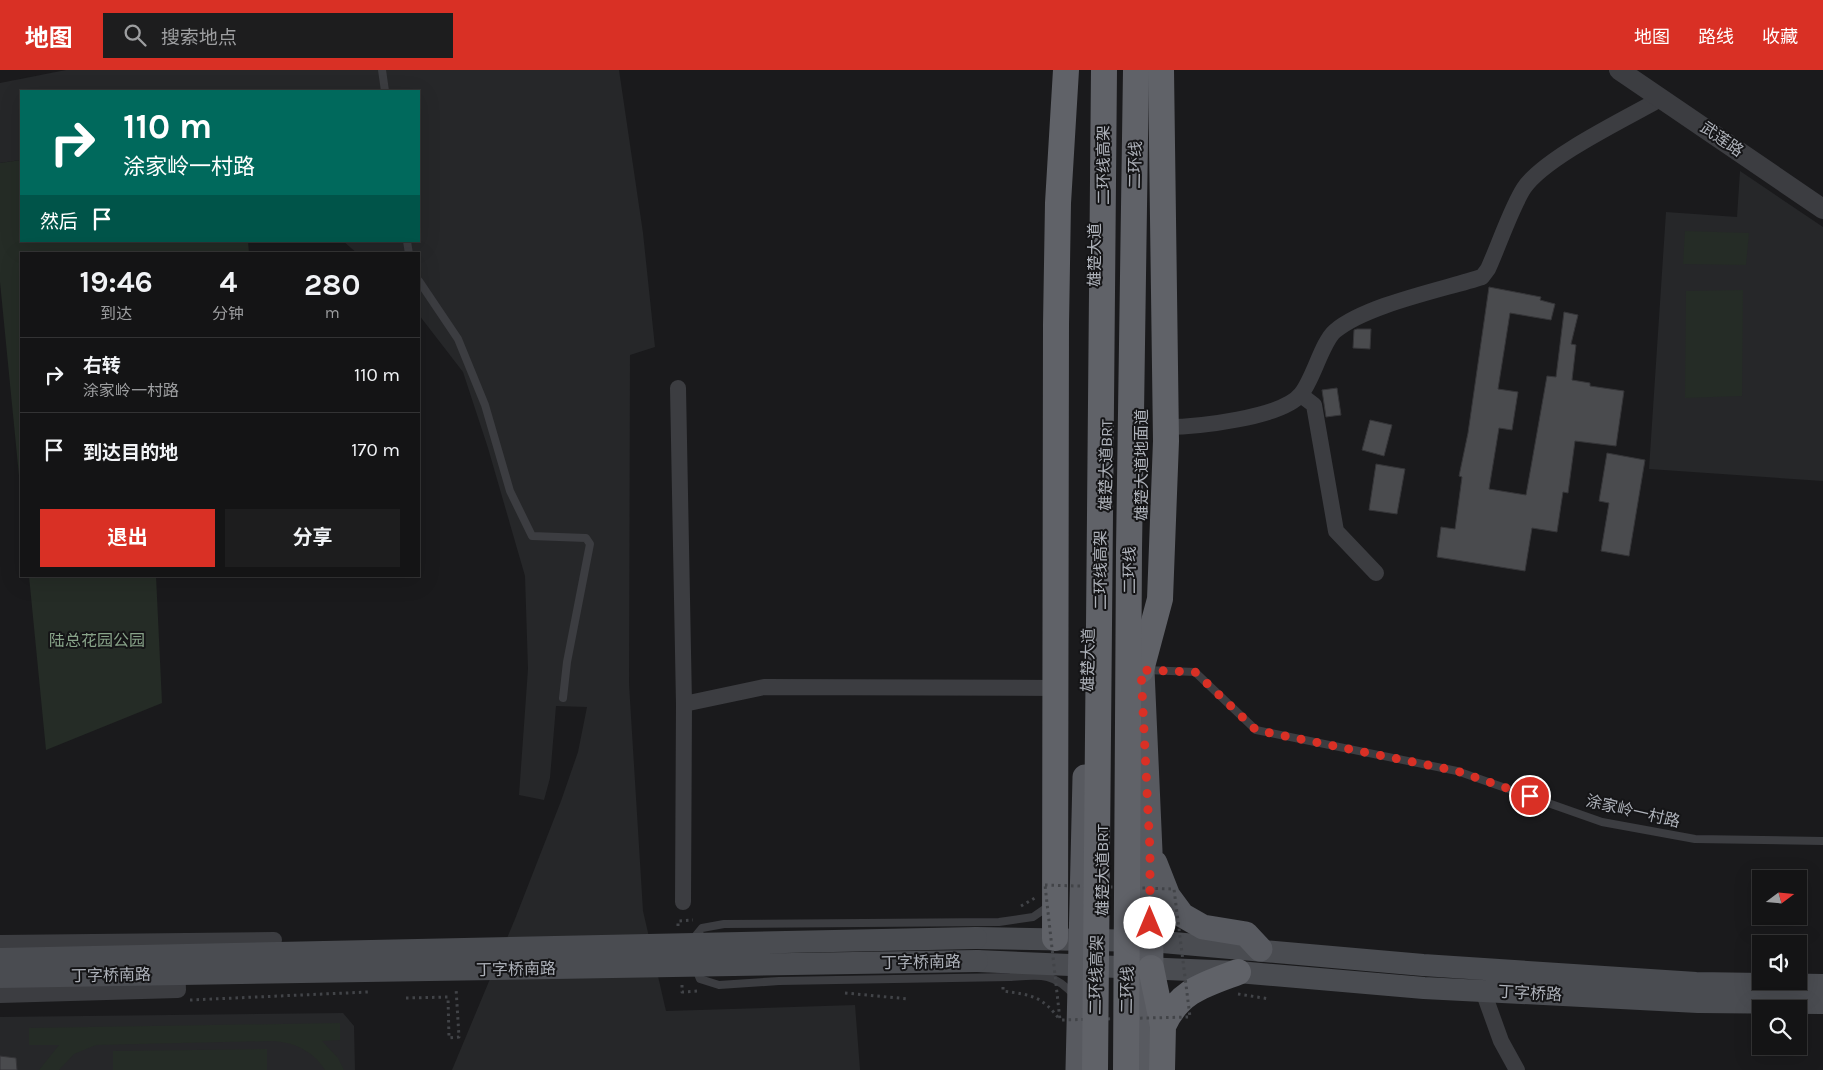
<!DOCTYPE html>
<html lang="zh">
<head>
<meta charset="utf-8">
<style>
	:root { --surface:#141415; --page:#1d1d1e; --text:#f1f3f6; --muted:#9d9ea0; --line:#333334; --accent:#d93025 }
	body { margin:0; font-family:Karla,"Noto Sans SC",sans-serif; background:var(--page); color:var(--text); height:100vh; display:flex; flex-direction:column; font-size:19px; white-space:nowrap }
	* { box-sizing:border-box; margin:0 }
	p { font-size:16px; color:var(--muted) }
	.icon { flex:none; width:28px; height:28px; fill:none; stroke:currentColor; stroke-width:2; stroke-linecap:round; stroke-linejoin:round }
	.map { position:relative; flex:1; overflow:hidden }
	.details { position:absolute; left:20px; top:182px; width:400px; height:325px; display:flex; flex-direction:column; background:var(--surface); border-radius:0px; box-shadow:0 5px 20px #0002,0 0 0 1px var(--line) }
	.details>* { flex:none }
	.hud { position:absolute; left:20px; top:20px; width:400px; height:152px; border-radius:0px; box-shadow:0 5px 20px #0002,0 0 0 1px var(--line); background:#00695c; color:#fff; overflow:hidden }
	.needle { width:32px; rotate:74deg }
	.buttons { position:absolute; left:1752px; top:800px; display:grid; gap:10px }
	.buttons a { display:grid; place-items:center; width:55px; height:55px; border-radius:0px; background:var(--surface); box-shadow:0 5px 20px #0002,0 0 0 1px var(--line); font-size:25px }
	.pin { position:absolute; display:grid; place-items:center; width:42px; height:42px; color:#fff; margin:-21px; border:2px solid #fff; border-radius:50%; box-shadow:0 1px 5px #0007 }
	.me { position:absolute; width:55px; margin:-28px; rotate:0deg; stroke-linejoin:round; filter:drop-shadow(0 0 4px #0008) }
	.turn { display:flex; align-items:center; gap:18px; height:105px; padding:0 20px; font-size:22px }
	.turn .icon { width:65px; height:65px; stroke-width:2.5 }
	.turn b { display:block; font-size:35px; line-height:42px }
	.then { display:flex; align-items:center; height:48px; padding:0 20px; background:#0003; gap:10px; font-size:19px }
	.eta { display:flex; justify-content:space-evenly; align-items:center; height:85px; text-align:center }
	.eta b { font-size:30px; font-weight:700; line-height:35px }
	.button { display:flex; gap:10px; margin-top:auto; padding:10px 20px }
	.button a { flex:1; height:58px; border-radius:0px; background:var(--accent); color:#fff; font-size:20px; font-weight:700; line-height:58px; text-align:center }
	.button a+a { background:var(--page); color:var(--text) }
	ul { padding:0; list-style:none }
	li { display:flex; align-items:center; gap:15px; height:75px; padding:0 20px; border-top:1px solid var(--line) }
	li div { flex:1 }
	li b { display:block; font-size:19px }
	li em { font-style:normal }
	header { display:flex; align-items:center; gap:30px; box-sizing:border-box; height:70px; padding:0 25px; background:var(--accent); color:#fff }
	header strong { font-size:24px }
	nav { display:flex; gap:28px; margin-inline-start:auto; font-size:18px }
	.search { width:350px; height:45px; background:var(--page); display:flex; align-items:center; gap:12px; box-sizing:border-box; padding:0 18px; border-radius:0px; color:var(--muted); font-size:19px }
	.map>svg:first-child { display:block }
	.built { fill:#262729 }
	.green { fill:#252c26 }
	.building { fill:#4a4b4e; stroke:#353538 }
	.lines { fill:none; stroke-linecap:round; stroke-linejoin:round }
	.path { stroke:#424448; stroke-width:3; stroke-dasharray:2.5 4; stroke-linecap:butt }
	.service { stroke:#3c3d41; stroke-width:8 }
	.minor { stroke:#3c3d41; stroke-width:16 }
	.tertiary { stroke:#3c3d41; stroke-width:20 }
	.secondary { stroke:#4a4c51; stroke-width:22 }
	.primary { stroke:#585a60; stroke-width:25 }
	.trunk { stroke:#606268; stroke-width:26 }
	.path-bridge { stroke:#424448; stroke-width:3; stroke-dasharray:2.5 4; stroke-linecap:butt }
	.secondary-bridge { stroke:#4a4c51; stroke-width:22 }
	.trunk-bridge { stroke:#606268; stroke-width:26 }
	.route { stroke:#d93025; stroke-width:9; stroke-dasharray:0 16.2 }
	.labels { text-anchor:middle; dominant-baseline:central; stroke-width:4; stroke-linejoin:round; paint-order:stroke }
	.street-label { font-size:16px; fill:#aeb2ba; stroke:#151517 }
	.park-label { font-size:16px; fill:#88a389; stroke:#151517 }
</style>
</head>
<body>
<header>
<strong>地图</strong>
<div class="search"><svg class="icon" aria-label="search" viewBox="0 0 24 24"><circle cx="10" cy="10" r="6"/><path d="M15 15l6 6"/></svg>搜索地点</div>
<nav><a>地图</a><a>路线</a><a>收藏</a></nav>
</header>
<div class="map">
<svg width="1823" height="1000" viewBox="0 0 1823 1000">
	<rect width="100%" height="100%" fill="#1a1a1c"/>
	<path class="built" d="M66 0H619L643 163 655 277 630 285 629 614 643 841 666 941 855 935 860 1000H452L515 849 561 731 578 682 587 637 556 636 550 708 544 730 519 725 528 599 525 506 488 378 463 302 419 245V184H358L343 171H419V21H21V90L0 93V13Z
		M1740 101 1823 157V411L1649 399 1666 142 1737 147Z
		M343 943 354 956 355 1000H0V947Z"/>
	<path class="green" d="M21 90V171H248L249 184H21V426L0 212V93Z
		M1685 161 1749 163 1746 195 1683 194Z
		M1743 220 1742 326 1685 328 1686 221Z
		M29 506H156L162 633 46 680Z
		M340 953V970L322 971 338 988 344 1000H325C313 981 294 972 272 971L96 975 74 984 59 1000H39L59 975H29V958Z
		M267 979V1000H113V981Z"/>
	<path class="building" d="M1489 217 1541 227 1540 230 1555 234 1551 250 1510 243 1498 319 1518 322 1512 360 1499 358 1489 419 1526 425 1547 306 1556 307 1564 242 1578 245 1571 274 1576 275 1572 310 1590 313V316L1624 321 1616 376 1575 371 1568 423 1563 422 1557 462 1532 458 1525 501 1437 487 1441 457 1455 459 1462 407 1459 406 1468 363Z
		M1357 259H1371L1370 279 1353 278 1354 260Z
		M1337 318 1341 345 1326 347 1322 320Z
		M1370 350 1392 355 1384 386 1362 380Z
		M1607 383 1645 390 1629 486 1601 481 1609 433 1599 431Z
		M1376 394 1405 399 1397 444 1369 440Z
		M0 986 16 988 17 1000H0Z"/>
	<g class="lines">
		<path class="path" d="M1021 836 1035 828
			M678 856V851L693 850
			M682 915V922L699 921
			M1003 917V921C1032 925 1042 926 1060 950
			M845 923 909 929
			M1238 924 1270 929
			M406 928 448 927 449 968 459 967 456 918
			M190 930 368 922"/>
		<path class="service" d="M382 0 385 21
			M407 171 409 184
			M419 211 458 269 485 335 510 421 532 466 586 468 590 474 567 592 563 628
			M1146 600 1195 602 1256 660 1457 701 1602 752 1695 769 1823 771
			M693 869 702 858 724 854 999 852 1033 847 1049 836
			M696 899 700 909 719 915 779 911 1011 907 1023 899
			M1011 907C1040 905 1053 902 1074 925"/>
		<path class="minor" d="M678 318 684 634 683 832
			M1301 325 1314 335 1336 461 1376 503
			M1166 357C1196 357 1282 348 1301 324 1313 310 1322 272 1335 261 1366 235 1441 220 1482 207L1488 199C1499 175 1511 138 1524 118 1545 87 1627 48 1662 28
			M684 634 764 617 1056 618
			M0 873 274 870
			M1483 921 1501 971 1517 1000
			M0 925 178 920 177 893"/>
		<path class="tertiary" d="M1619 0 1823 139"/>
		<path class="secondary" d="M976 868 1151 871 1423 895 1696 913 1823 915
			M977 891 1238 902 1424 918 1698 932 1823 933"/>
		<path class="primary" d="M1141 578 1150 781 1151 898 1148 1000
			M1155 793 1168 826 1182 845 1203 857 1246 864 1260 879
			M1078 1000 1085 707"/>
		<path class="trunk" d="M1141 600 1160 529 1166 371 1161 0
			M1055 868 1056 255 1058 133 1066 0
			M1151 898 1163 956 1162 1000
			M1163 956C1179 921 1203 915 1238 902"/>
		<path class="path-bridge" d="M1045 815 1174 819 1190 947 1060 950Z"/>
		<path class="secondary-bridge" d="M0 889 976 868
			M0 907 977 891"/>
		<path class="trunk-bridge" d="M1095 1000 1104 0
			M1126 1000 1129 480 1136 0"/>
	</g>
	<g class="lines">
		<path class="route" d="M1150 853V781L1141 600 1195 602 1256 660 1457 701 1530 726"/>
	</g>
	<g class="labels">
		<g class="street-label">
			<text transform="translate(1722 69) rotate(35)">武莲路</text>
			<text transform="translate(1103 95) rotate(-90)">二环线高架</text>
			<text transform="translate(1135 95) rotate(-89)">二环线</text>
			<text transform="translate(1094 185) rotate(-90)">雄楚大道</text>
			<text transform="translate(1106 395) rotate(-89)">雄楚大道BRT</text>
			<text transform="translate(1141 395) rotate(-90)">雄楚大道地面道</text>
			<text transform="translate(1100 500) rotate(-90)">二环线高架</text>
			<text transform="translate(1129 500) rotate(-90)">二环线</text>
			<text transform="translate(1088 590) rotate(-89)">雄楚大道</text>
			<text transform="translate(1633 741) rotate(13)">涂家岭一村路</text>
			<text transform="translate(1102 800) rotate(-90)">雄楚大道BRT</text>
			<text transform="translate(921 892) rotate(-1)">丁字桥南路</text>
			<text transform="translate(516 899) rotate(-1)">丁字桥南路</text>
			<text transform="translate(111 905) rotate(-1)">丁字桥南路</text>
			<text transform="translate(1096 905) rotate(-89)">二环线高架</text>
			<text transform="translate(1127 920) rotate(-89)">二环线</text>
			<text transform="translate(1530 923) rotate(3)">丁字桥路</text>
		</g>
		<g class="park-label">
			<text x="97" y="570">陆总花园公园</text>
		</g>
	</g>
</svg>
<div class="buttons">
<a><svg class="needle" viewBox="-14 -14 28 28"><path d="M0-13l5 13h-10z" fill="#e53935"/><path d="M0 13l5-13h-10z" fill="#9d9ea0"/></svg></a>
<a><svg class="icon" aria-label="sound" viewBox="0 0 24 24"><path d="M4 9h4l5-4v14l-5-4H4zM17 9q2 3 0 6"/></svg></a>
<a><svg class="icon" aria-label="search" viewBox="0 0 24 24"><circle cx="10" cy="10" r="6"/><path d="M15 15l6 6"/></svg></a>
</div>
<div class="pin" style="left:1530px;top:726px;background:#d93025"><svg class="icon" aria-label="arrive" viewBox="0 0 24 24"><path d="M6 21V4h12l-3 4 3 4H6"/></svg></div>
<svg class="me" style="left:1150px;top:853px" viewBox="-20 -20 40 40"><circle r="19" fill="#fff"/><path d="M0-13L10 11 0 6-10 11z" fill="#d93025"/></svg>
<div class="hud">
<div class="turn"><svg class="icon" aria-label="right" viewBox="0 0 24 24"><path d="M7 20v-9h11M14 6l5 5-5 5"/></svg><div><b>110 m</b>涂家岭一村路</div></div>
<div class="then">然后<svg class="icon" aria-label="arrive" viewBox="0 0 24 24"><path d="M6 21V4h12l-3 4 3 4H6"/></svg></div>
</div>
<section class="details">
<div class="eta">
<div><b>19:46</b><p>到达</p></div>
<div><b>4</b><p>分钟</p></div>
<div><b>280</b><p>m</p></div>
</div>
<ul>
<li><svg class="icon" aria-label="right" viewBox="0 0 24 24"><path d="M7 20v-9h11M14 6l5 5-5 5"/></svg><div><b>右转</b><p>涂家岭一村路</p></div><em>110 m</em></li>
<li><svg class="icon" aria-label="arrive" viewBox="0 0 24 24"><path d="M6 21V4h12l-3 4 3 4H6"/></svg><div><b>到达目的地</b></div><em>170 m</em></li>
</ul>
<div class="button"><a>退出</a><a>分享</a></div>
</section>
</div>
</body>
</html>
